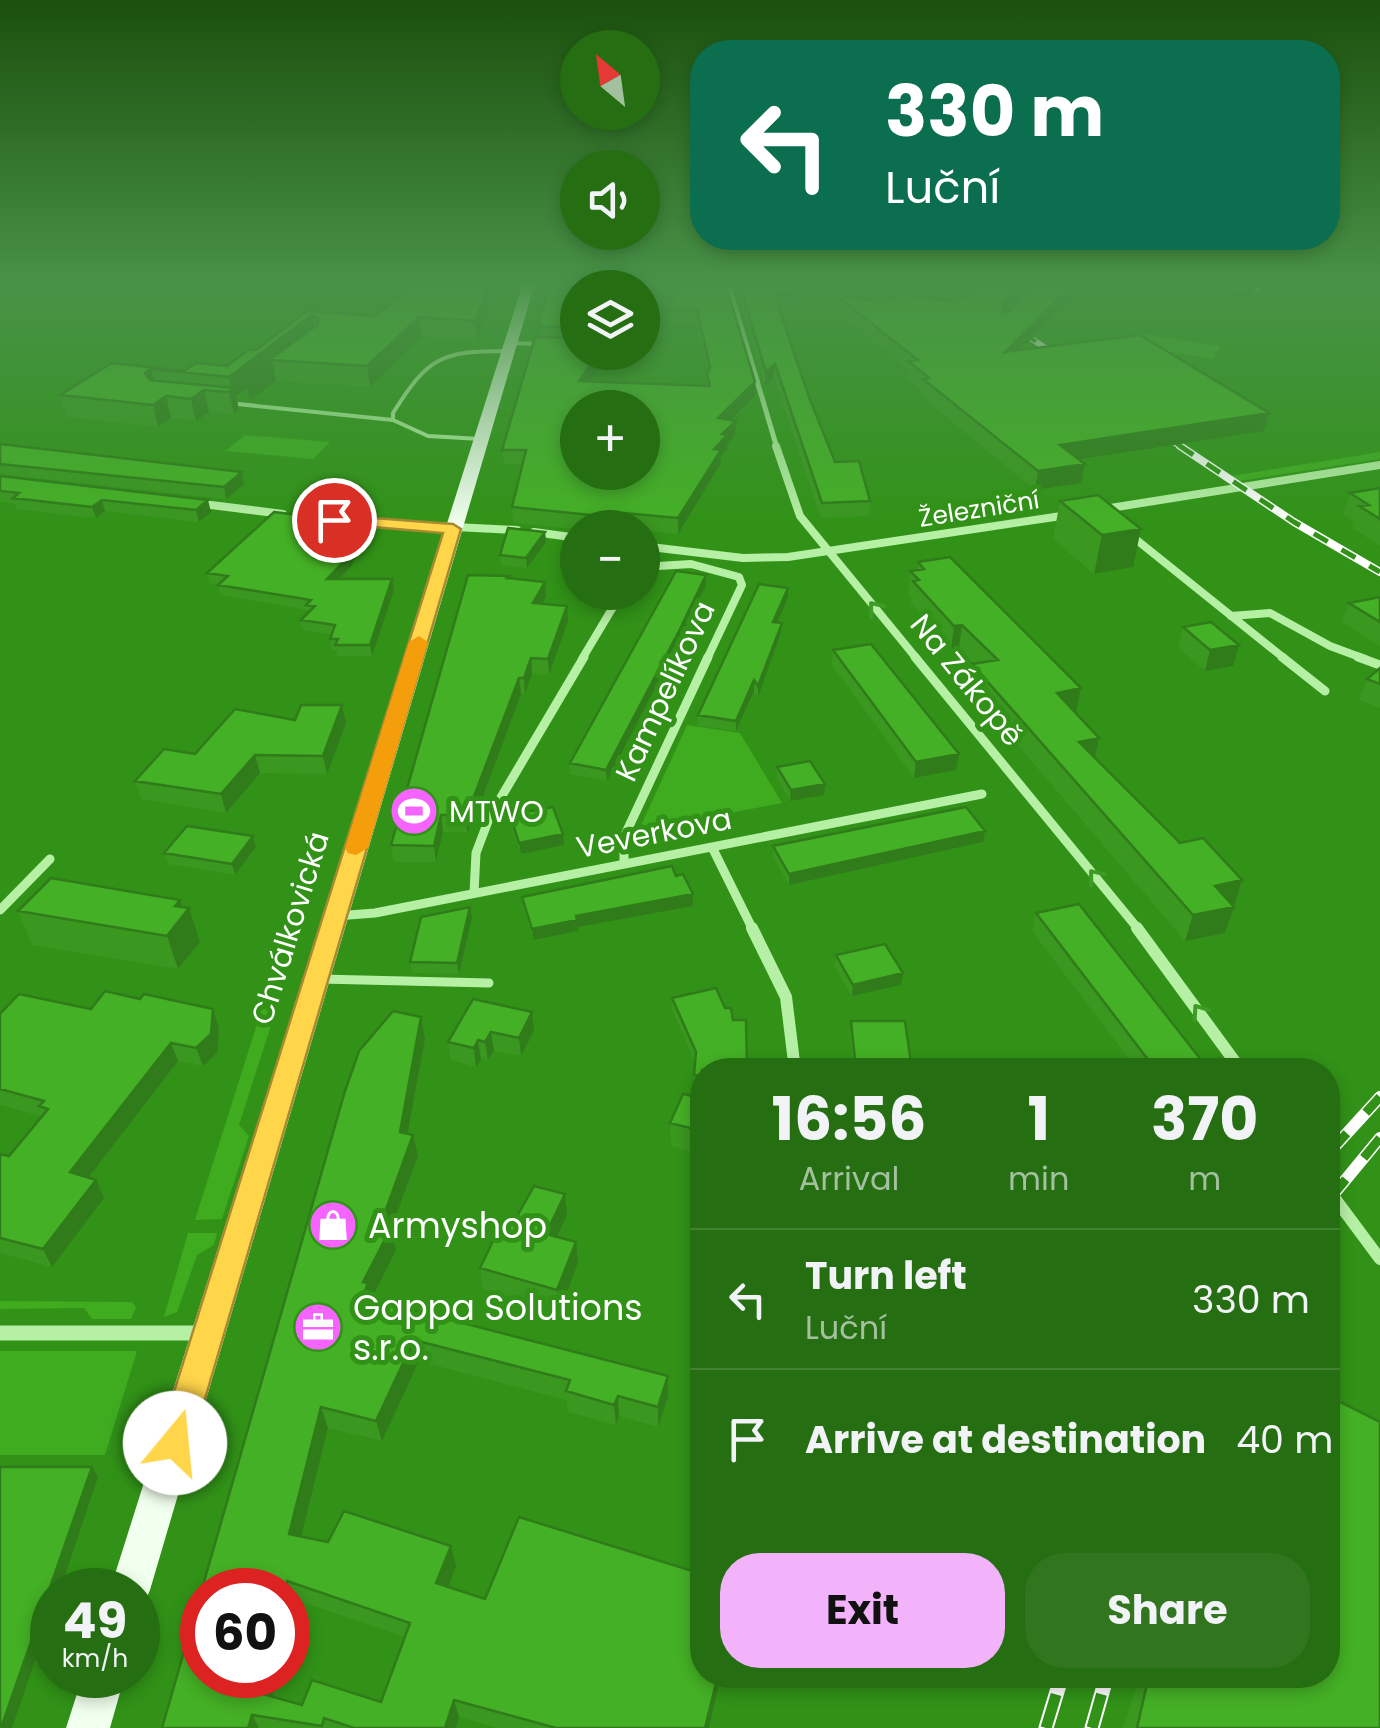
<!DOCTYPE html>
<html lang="en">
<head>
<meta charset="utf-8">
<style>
	:root { --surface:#256e11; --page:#31761f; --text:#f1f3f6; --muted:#a3c09f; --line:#428131; --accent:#f3b3fa }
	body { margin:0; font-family:Poppins,sans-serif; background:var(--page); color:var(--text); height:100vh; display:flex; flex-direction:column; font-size:38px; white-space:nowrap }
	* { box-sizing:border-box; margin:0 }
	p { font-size:32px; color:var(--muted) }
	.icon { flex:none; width:55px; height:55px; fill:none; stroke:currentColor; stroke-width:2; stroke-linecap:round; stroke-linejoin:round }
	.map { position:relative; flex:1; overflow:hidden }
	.panel { position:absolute; left:690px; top:1058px; width:650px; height:630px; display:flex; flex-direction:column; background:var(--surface); border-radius:40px; box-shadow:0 5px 15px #0003 }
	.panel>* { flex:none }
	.guide { position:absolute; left:690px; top:40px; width:650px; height:210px; border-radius:40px; box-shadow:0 5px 15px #0003; background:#0b6e4f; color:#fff; overflow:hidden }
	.needle { width:65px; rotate:331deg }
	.controls { position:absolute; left:560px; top:30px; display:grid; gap:20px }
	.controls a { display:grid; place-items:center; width:100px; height:100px; border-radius:50%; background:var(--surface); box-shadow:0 5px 15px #0003; font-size:50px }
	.speed { position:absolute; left:30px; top:1568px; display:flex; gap:20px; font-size:50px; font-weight:700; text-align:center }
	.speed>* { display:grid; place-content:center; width:130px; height:130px; border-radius:50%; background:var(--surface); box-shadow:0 5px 15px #0003; line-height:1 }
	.speed small { font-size:25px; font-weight:400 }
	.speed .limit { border:15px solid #d22; background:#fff; color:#111 }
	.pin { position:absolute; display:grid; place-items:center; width:85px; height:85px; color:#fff; margin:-42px; border:5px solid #fff; border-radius:50%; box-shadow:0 2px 10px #0007 }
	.me { position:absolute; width:110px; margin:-55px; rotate:17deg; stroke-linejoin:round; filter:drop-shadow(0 0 8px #0008) }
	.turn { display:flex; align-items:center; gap:35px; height:210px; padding:0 30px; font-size:45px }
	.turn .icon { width:130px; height:130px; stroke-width:2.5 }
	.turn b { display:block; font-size:70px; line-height:85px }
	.eta { display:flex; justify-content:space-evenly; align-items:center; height:170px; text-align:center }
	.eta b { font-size:60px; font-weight:700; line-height:70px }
	.button { display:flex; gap:20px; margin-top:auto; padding:20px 30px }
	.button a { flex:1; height:115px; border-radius:40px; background:var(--accent); color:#111; font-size:40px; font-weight:700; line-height:115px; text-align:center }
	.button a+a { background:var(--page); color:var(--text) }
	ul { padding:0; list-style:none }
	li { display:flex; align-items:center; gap:30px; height:140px; padding:0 30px; border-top:2px solid var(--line) }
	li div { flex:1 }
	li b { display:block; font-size:38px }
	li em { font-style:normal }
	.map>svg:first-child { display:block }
	.green { fill:#3fab1f }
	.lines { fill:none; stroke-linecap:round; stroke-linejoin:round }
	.service-far1 { stroke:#b6f0a5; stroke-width:4 }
	.service { stroke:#b6f0a5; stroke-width:9 }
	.minor-far4 { stroke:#b6f0a5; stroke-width:5 }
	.minor-far3 { stroke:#b6f0a5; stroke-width:8 }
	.minor-far2 { stroke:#b6f0a5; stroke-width:9 }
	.minor-far1 { stroke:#b6f0a5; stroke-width:12 }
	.minor { stroke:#b6f0a5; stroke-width:15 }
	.primary { fill:#f1ffee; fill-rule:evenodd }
	.rail-far3-casing { stroke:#fff; stroke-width:6 }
	.rail-far2-casing { stroke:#fff; stroke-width:8 }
	.rail-far1-casing { stroke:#fff; stroke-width:12 }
	.rail-casing { stroke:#fff; stroke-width:15 }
	.rail-far3 { stroke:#319217; stroke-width:4; stroke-dasharray:12; stroke-linecap:butt }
	.rail-far2 { stroke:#319217; stroke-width:5; stroke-dasharray:16; stroke-linecap:butt }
	.rail-far1 { stroke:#319217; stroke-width:9; stroke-dasharray:28; stroke-linecap:butt }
	.rail { stroke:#319217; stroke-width:11; stroke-dasharray:35; stroke-linecap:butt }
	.wall { fill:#3a9720; fill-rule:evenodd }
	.shaded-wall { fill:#307b1a }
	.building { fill:#44b025; stroke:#307b1a; stroke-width:2.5; fill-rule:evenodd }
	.oneway { stroke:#3e9b25 }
	.route { fill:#ffd54a; stroke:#a68a30; stroke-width:2.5 }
	.slow { fill:#f59e0b }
	.labels { text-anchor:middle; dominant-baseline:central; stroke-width:10; stroke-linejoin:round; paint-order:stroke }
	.far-street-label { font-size:25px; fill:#fff; stroke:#319217 }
	.street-label { font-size:30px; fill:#fff; stroke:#319217 }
	.poi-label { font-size:30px; fill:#fff; stroke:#319217; text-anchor:start }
	.near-poi-label { font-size:35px; fill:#fff; stroke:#319217; text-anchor:start }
</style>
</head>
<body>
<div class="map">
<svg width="1380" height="1728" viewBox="0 0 1380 1728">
	<rect width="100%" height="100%" fill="#319217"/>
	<path class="green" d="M1137 333 1221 346 1213 359 1128 345Z
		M245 435 330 442 313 459 226 451Z
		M1380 452V459L1239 481 1232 476Z
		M687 725 740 733 782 803 639 830Z
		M263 1005 275 1013 239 1125 249 1136 222 1219 195 1220Z
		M188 1233H217L214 1245 197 1255 177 1312 164 1317Z
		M0 1301 132 1302 136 1307 131 1319H92L84 1308 0 1309Z
		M0 1351H137L105 1455H0Z"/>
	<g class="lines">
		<path class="service-far1" d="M509 343 540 344
			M228 403 393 420
			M481 439 428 436 393 420V413C428 357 441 351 507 351"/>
		<path class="service" d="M320 979 489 983"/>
		<path class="minor-far4" d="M728 283 777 448
			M1216 283 1258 289"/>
		<path class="minor-far3" d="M776 446 800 516 917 659
			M195 503 283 514
			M1104 509 1380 465
			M354 522 517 530
			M534 532 578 538
			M1128 533 1285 659
			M642 546 743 558 788 557 1068 515
			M642 567 691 564 739 577 742 585 707 659
			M1231 616 1270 613 1330 646 1365 659
			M582 659 622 592"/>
		<path class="minor-far2" d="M915 657 1139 930
			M1282 657 1325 691
			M1358 657 1380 665
			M712 847 753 930
			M624 864V837L708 657
			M474 893 476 853 490 816 584 657
			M0 910 50 859
			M336 916 375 913 982 794"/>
		<path class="minor-far1" d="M752 928 786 997 795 1070
			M1137 928 1241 1070
			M1328 1189 1380 1259"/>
		<path class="minor" d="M0 1333H204"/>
		<path class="primary" d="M523 283H535L150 1590 144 1604 138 1607V1590H110Z
			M83 1675H125L110 1728H66Z"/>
		<g class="rail-far3-casing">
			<path id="rail-far3" d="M1026 335 1066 362
				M1156 431 1183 448"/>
		</g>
		<g class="rail-far2-casing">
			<path id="rail-far2" d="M1180 446 1294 522 1380 572"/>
		</g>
		<g class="rail-far1-casing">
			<path id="rail-far1" d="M1328 1154 1380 1097
				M1328 1201 1380 1138"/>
		</g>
		<g class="rail-casing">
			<path id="rail" d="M1046 1728 1062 1675
				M1092 1728 1107 1675"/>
		</g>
		<use href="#rail-far3" class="rail-far3"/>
		<use href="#rail-far2" class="rail-far2"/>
		<use href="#rail-far1" class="rail-far1"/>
		<use href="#rail" class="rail"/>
	</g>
	<path class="wall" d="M415 283H499L477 341 422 337 370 387 276 381 250 400 247 388 236 396 239 410 234 414 209 412 196 421 171 418 158 427 67 417 60 395 112 363 184 371 227 366 256 350 307 311 376 316Z
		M684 283 755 396 730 420 736 421 735 435 727 444V450L721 456 720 465 678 534 642 530V528H578V529L513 523 512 507 523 464H504L502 450 539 337 538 326 578 293V352H610L589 382 707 386 708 371 697 322H667V310Z
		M735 283H792L797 294 796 306 778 307 809 397 835 462 870 501 869 516 821 518 774 377 765 386Z
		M983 283H1034L1005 312 1010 311 1038 283H1159L1156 287 1104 284 1097 292 1080 290 1020 350 1264 431 1079 460 1085 464 1081 483 1035 490 921 396 922 391 907 378 908 370 835 311 836 295 886 303 955 302 970 295Z
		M1210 289 1251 294 1249 299 1234 300 1208 296Z
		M642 297H650L646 346H642Z
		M0 444 242 472 244 484 226 499 0 474Z
		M0 476 211 512 199 522 105 511 96 518 17 509 15 504 0 502Z
		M1380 488V546L1352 528 1354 522 1343 514 1350 493Z
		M1098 495 1133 567 1094 574 1053 539 1060 501Z
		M367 523 368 533 351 567 339 579H392L394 590 372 656H337L336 650H332L330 639 332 634 303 630 301 620 308 613 307 610 220 595 219 584 210 583 207 573Z
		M545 532 546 542 527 568 501 565 500 555Z
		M918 562 1075 713 1099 738 1095 758 1180 843 1242 880 1225 933 1185 941 969 688 972 664H974L959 648 951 650 911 603V597L908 593 910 571 917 570Z
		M706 575V585L679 642 607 781 570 774V763Z
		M510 578 545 582 546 597 542 604 568 621 549 675 532 674 525 694H521L473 823 467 832H443L436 862H394L391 845Z
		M1380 597V646L1342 622 1349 603Z
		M788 598 777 623H782L781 633 758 697 754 691 736 731 698 726V715Z
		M1183 627 1233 666 1205 671 1178 648Z
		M833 650 959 754 956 770 914 778 832 665Z
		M1380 668V708L1359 700 1367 679Z
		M295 720 346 723 327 774 260 773 226 813 141 799 135 781 195 754Z
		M777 767 824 795 790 801 777 778Z
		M510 815 564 845 521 854 511 826Z
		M985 831 983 842 789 885 773 857V846Z
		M253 836 256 847 235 875 168 864 164 853Z
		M522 897 693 906 578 927V931L533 940 523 908Z
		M180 900 182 907 189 908 200 942 178 969 32 945 18 911Z
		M1036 913 1209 1070H1137L1032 931Z
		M472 918 459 974 412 973 410 962Z
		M836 955 901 985 852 996 835 967Z
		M672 998 725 1008 733 1020 702 1070V1087H694L695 1062 672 1009Z
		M140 999 213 1009 219 1028 217 1053 203 1066 178 1061 88 1178 104 1198 52 1267 0 1253V1154L9 1156 41 1116 0 1105V1014L91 1009Z
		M473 999 534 1031 521 1056 494 1051 488 1060 481 1059 476 1067 451 1060 448 1042Z
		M421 1017 425 1039 408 1134 418 1156 391 1229 396 1250 372 1297 668 1397 658 1427 619 1416 616 1425 568 1412 566 1400 419 1361 382 1441 328 1428 301 1536 456 1566 448 1587 721 1675 709 1728H497L459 1717 456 1728H162ZM288 1590V1634L296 1600 405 1637 381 1702 302 1705 272 1697 277 1675Z
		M851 1021 912 1070H853L850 1032Z
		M702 1098V1154L671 1146 670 1123Z
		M567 1215 557 1237 578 1263 560 1311 483 1289 480 1268 512 1225Z
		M1140 1675H1328L1380 1728H1123Z"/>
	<path class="shaded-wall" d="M490 283H499L477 341 475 321Z
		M1020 283H1034L999 318 1001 302Z
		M1074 283H1081L1080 290 1002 368 1005 352Z
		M1253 287 1249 299 1234 300 1236 293Z
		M650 297V310L646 346V333Z
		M312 315 315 336 272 360 276 381 250 400 247 388 236 396 239 410 234 414 229 392 232 390 229 377Z
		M419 317 422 337 370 387 367 366Z
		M600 352H610L580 395 579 381Z
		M775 364 774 377 765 386 766 372Z
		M151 369 157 390 145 373Z
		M755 382V396L718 432V418Z
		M204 390 209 412 196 421 191 399Z
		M166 396 171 418 158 427 153 405Z
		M1269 413 1264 431 1056 463 1060 445Z
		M736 421 735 435 727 444V450L721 456 720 465 678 534V518L722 434Z
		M1085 464 1081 483 1035 490 1038 471Z
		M242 472 244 484 226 499 224 487Z
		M102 500 105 511 96 518 92 507Z
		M208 500 211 512 199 522 196 510Z
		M624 513V528H621L620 518Z
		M367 523 368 533 351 567 329 589 327 579Z
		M1141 529 1133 567 1094 574 1102 535Z
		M545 532 546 542 527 568 526 558Z
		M706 575V585L679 642 607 781 606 770Z
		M392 579 394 590 372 656 370 645Z
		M545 582 546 597 534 618 533 603Z
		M788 588V598L773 632V622Z
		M567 606 568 621 549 675 548 659Z
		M782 623 781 633 758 697V686Z
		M962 625 959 648 951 650 954 626Z
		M1239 645 1233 666 1205 671 1210 650Z
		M531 658 532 674 525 694 524 678Z
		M519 678 521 694 473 823 467 832 465 815Z
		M754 680V691L736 731V721Z
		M1081 688 1076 713 1057 693Z
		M342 705 346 723 327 774 323 756Z
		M1099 738 1094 762 1079 742Z
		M959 754 956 770 914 778 916 762Z
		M255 755 260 773 226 813 221 794Z
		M825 784 824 795 790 801 791 790Z
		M441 815 443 832 436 862 434 846Z
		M985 831 983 842 789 885V874Z
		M563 834 564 845 521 854 519 843Z
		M253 836 256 847 235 875 232 864Z
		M1242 880 1234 906 1215 886Z
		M693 894V906L578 927V931L533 940 532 929 576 916Z
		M180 900 185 914 189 908 200 942 178 969 167 936 175 906Z
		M470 907 472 918 459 974 457 963Z
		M1234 907 1225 933 1185 941 1193 915Z
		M903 973 901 985 852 996 853 985Z
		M213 1009 219 1028 217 1053 203 1066 196 1048Z
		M532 1012 534 1031 521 1056 519 1038Z
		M421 1017 425 1039 404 1153 400 1132Z
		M491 1032 494 1051 488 1060 485 1042Z
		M478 1040 481 1059 476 1067 474 1048Z
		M171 1043 178 1061 78 1191 70 1172Z
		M413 1135 418 1156 391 1229 396 1250 372 1298 364 1294 363 1282 380 1226Z
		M96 1180 104 1198 52 1267 43 1249Z
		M565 1194 567 1215 548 1255 546 1234Z
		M576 1242 578 1263 560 1311 557 1290Z
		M414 1340 419 1361 382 1441 376 1421Z
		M668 1376V1397L658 1427V1407Z
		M618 1396 619 1416 616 1425 614 1405Z
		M321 1407 328 1428 297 1553 289 1534Z
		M92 1467 98 1477 60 1590H52V1611L12 1728H1Z
		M451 1546 456 1566 442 1603 436 1583Z
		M287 1581 296 1600 288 1634V1590H285Z
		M264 1675H277L269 1711 259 1693Z
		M718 1675H721L709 1728H705Z
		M454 1700 459 1717 456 1728H445Z
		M252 1715 259 1728H248Z"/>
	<path class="building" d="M415 283H490L475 321 419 317 367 366 272 360 245 378 318 324V318L312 315 229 377 151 369 145 373 150 380 234 388 229 392 204 390 191 399 166 396 153 405 60 395 112 363 184 371 196 363 227 366 250 349 256 350 307 311 376 316Z
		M684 283H725L755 382 718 418 736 421 722 434 727 435 714 449 721 450 678 518 624 513 620 518 512 507 526 450H502L535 337 578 338V352H600L579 381 710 386 707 374 710 367 697 310H667ZM578 408H642V472H578Z
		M739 283H792L797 294H774L809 397 835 462 859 461 870 501 822 503 775 364 766 372Z
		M983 283H1020L1001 302 1003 312 1010 311 1038 283H1074L1005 352 1140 335 1269 413 1060 445 1085 464 1038 471 923 379 929 378 908 361 918 360 836 295 886 303 899 294 955 302 970 295Z
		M1214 283H1230L1253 287 1251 291 1236 293 1210 289Z
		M548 291 578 293V328L538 326Z
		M642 297H650L646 333H642Z
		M0 444 242 472 224 487 0 464Z
		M0 476 208 500 196 510 102 500 92 507 13 498 19 493 0 491Z
		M1380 488V519L1359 506 1369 505 1350 493Z
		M1098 495 1141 529 1102 535 1060 501Z
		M274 512 367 523 349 556 327 579H392L370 645H335L338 639H330L335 625 301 620 315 606 306 605 311 600 218 585 228 576 207 573Z
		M508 528 545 532 526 558 500 555Z
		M950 557 1081 688 1057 693 1099 738 1079 742 1180 843 1203 838 1242 880 1215 886 1234 907 1193 915 972 664 998 660 962 625 954 626 913 581 919 580 910 571 924 569 918 562Z
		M676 571 706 575 679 631 606 770 570 763Z
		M468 575 509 576 507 578 545 582 533 603 567 606 548 659 531 658 524 678H519L470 807 465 815H441L434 846 391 845Z
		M759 584 788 588 773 622 782 623 758 686 754 680 736 721 698 715Z
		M1380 597V622L1349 603Z
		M1211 622 1239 645 1210 650 1183 627Z
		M871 644 959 754 916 762 833 650Z
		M1380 668V684L1367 679Z
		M301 705H342L323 756 255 755 221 794 135 781 164 749 195 754 235 709 295 720Z
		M810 761 825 784 791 790 777 767Z
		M553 807 563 834 519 843 510 815Z
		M966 807 985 831 789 874 773 846Z
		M187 826 253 836 232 864 164 853Z
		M672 866 676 876 683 874 693 894 576 916 577 920 532 929 522 897Z
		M51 878 180 900 175 906 189 908 167 936 18 911Z
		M1079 904 1209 1070H1156L1036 913Z
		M470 907 457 963 410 962 421 917Z
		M885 944 903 973 853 985 836 955Z
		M716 988 725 1008H731L733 1020H746L747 1070H702V1076L694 1075 696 1052 672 998Z
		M105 991 140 999 144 994 213 1009 211 1034 196 1048 171 1043 70 1172 96 1180 43 1249 0 1238V1154L9 1156 48 1109 39 1106 44 1101 0 1089V1014L19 994 91 1009Z
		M473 999 532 1012 519 1038 491 1032 485 1042 478 1040 474 1048 448 1042Z
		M393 1011 421 1017 400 1132 413 1135 380 1226 391 1228 363 1282 368 1283 364 1294 385 1303 668 1376 658 1407 618 1396 614 1405 566 1391 570 1380 414 1340 376 1421 321 1407 289 1534 328 1542 344 1511 451 1546 436 1583 485 1599 519 1517 702 1574V1675H718L705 1728H556L454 1700 445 1728H354L324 1718 322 1726 252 1715 248 1728H162L345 1091 359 1051ZM287 1581 410 1623 381 1702 312 1680 302 1705 259 1693 264 1675H202V1590H285Z
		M851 1021H905L912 1070H856Z
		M683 1094 702 1098V1131L670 1123Z
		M534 1186 565 1194 546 1234 576 1242 557 1290 480 1268 502 1222 512 1225Z
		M1328 1396 1380 1422V1728H1137L1149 1675H1328Z
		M0 1467H92L1 1728H0Z"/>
	<defs><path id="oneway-chevron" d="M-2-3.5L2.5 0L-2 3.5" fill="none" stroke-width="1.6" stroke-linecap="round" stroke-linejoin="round" transform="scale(2.5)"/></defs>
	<g class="oneway">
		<use href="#oneway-chevron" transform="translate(875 608) rotate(-129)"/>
		<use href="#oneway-chevron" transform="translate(1095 876) rotate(-129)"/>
		<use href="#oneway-chevron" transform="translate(1199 1011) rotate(-125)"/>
	</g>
	<linearGradient id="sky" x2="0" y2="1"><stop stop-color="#1b500d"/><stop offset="0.54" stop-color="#489247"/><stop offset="1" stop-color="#489247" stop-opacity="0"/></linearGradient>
	<rect width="1380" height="525" fill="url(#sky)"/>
	<path class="route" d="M334 515 453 524 461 529 192 1443 187 1455 175 1460 163 1455 158 1443 443 533 328 523V517Z"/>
	<path class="slow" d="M419 636 428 642 368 848 356 855 348 853 345 848 409 642Z"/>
	<defs>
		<g id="stadium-disc" transform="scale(2.5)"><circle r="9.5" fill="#f564ff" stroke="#319217"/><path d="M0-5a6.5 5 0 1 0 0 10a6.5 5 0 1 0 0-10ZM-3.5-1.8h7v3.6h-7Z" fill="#fff"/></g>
		<g id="shop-disc" transform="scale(2.5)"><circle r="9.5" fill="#f564ff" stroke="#319217"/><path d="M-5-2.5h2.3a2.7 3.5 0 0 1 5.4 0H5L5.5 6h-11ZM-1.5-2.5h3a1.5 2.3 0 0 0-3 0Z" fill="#fff"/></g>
		<g id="office-disc" transform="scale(2.5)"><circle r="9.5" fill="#f564ff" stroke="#319217"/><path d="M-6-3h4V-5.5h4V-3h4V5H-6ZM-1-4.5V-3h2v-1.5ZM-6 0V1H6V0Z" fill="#fff"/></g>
	</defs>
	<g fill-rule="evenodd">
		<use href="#stadium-disc" x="414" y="811"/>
		<use href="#shop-disc" x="333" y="1225"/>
		<use href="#office-disc" x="318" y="1327"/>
	</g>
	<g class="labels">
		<g class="far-street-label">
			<text transform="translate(979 509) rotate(-9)">Železniční</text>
		</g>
		<g class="street-label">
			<text transform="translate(967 680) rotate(51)">Na Zákopě</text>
			<text transform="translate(665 691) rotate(-65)">Kampelíkova</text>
			<text transform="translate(654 833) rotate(-11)">Veverkova</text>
			<text transform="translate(290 928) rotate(-73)">Chválkovická</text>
		</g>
		<g class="poi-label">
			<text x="449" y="811">MTWO</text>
		</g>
		<g class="near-poi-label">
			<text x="368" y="1225">Armyshop</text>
			<text x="353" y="1307">Gappa Solutions<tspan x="353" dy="40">s.r.o.</tspan></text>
		</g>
	</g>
</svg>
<div class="controls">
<a><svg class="needle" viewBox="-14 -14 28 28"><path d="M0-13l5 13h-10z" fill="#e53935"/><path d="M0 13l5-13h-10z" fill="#a3c09f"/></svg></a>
<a><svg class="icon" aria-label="sound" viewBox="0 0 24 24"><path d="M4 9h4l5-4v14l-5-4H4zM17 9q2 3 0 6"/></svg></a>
<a><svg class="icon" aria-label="layers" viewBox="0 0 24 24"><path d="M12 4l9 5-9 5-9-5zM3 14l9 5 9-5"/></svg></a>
<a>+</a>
<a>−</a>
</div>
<div class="speed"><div>49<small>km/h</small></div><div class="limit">60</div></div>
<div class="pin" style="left:334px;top:520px;background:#d93025"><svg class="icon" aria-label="arrive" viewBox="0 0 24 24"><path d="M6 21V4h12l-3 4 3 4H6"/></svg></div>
<svg class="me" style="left:175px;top:1443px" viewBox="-20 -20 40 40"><circle r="19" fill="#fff"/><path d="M0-13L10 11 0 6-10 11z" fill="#ffd54a"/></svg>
<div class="guide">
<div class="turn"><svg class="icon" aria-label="left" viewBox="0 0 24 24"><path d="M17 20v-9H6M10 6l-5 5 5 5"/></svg><div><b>330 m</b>Luční</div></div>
</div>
<section class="panel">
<div class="eta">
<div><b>16:56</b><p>Arrival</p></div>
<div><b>1</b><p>min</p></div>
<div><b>370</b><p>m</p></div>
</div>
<ul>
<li><svg class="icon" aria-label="left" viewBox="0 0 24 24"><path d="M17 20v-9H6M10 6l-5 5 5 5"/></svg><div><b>Turn left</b><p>Luční</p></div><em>330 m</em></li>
<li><svg class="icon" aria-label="arrive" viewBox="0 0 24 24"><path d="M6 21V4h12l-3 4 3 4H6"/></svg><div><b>Arrive at destination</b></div><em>40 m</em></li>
</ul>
<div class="button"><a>Exit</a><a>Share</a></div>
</section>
</div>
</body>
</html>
